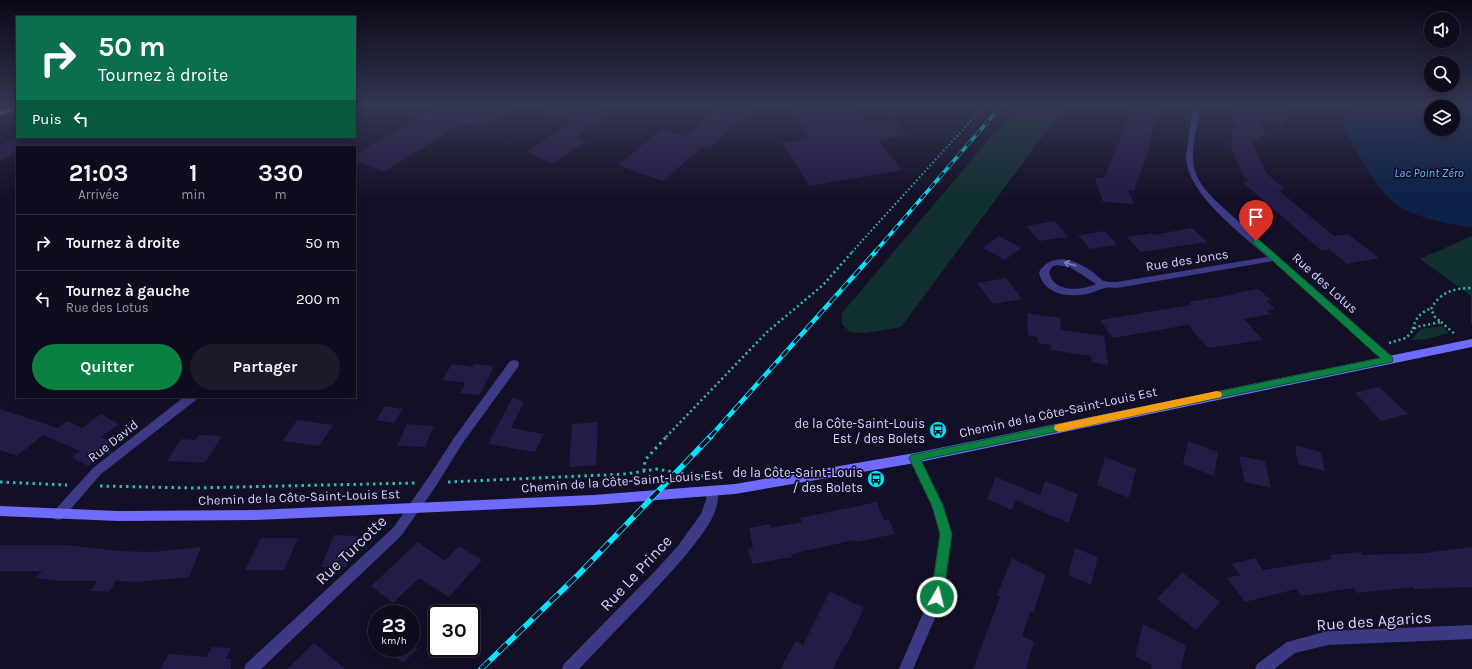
<!DOCTYPE html>
<html lang="fr">
<head>
<meta charset="utf-8">
<style>
	:root { --surface:#0e0b1c; --page:#1c1929; --text:#f1f3f6; --muted:#9b9ba3; --line:#2e2b3b; --accent:#0b8043 }
	body { margin:0; font-family:Karla,sans-serif; background:var(--page); color:var(--text); height:100vh; display:flex; flex-direction:column; font-size:15px; white-space:nowrap }
	* { box-sizing:border-box; margin:0 }
	p { font-size:13px; color:var(--muted) }
	.icon { flex:none; width:22px; height:22px; fill:none; stroke:currentColor; stroke-width:2; stroke-linecap:round; stroke-linejoin:round }
	.map { position:relative; flex:1; overflow:hidden }
	.details { position:absolute; left:16px; top:146px; width:340px; height:252px; display:flex; flex-direction:column; background:var(--surface); border-radius:0px; box-shadow:0 2px 10px #0003,0 0 0 1px var(--line) }
	.details>* { flex:none }
	.guide { position:absolute; left:16px; top:16px; width:340px; height:122px; border-radius:0px; box-shadow:0 2px 10px #0003,0 0 0 1px var(--line); background:#0b6e4f; color:#fff; overflow:hidden }
	.buttons { position:absolute; left:1424px; top:12px; display:grid; gap:8px }
	.buttons a { display:grid; place-items:center; width:36px; height:36px; border-radius:50%; background:var(--surface); box-shadow:0 2px 10px #0003,0 0 0 1px var(--line); font-size:20px }
	.speed { position:absolute; left:368px; top:605px; display:flex; gap:8px; font-size:20px; font-weight:700; text-align:center }
	.speed>* { display:grid; place-content:center; width:52px; height:52px; border-radius:50%; background:var(--surface); box-shadow:0 2px 10px #0003,0 0 0 1px var(--line); line-height:1 }
	.speed small { font-size:10px; font-weight:400 }
	.speed .limit { border:2px solid #111; border-radius:6px; background:#fff; color:#111 }
	.pin { position:absolute; display:grid; place-items:center; width:34px; height:34px; color:#fff; margin:-41px -17px; border-radius:50% 50% 50% 0; rotate:-45deg; box-shadow:0 0 4px #0007 }
	.pin .icon { rotate:45deg }
	.me { position:absolute; width:44px; margin:-22px; rotate:8deg; stroke-linejoin:round; filter:drop-shadow(0 0 3px #0008) }
	.turn { display:flex; align-items:center; gap:14px; height:84px; padding:0 16px; font-size:18px }
	.turn .icon { width:52px; height:52px; stroke-width:2.5 }
	.turn b { display:block; font-size:28px; line-height:34px }
	.then { display:flex; align-items:center; height:38px; padding:0 16px; background:#0003; gap:8px; font-size:15px }
	.eta { display:flex; justify-content:space-evenly; align-items:center; height:68px; text-align:center }
	.eta b { font-size:24px; font-weight:700; line-height:28px }
	.primary-button { display:flex; gap:8px; margin-top:auto; padding:8px 16px }
	.primary-button a { flex:1; height:46px; border-radius:24px; background:var(--accent); color:#fff; font-size:16px; font-weight:700; line-height:46px; text-align:center }
	.primary-button a+a { background:var(--page); color:var(--text) }
	ul { padding:0; list-style:none }
	li { display:flex; align-items:center; gap:12px; height:56px; padding:0 16px; border-top:1px solid var(--line) }
	li div { flex:1 }
	li b { display:block; font-size:15px }
	li em { font-style:normal }
	.map>svg:first-child { display:block }
	.green { fill:#12302f }
	.water { fill:#0c2248; fill-rule:evenodd }
	.building { fill:#241b47 }
	.lines { fill:none; stroke-linecap:round; stroke-linejoin:round }
	.path-far2 { stroke:#2fb8b0; stroke-width:2; stroke-dasharray:1.5 2.5; stroke-linecap:butt }
	.path-far1 { stroke:#2fb8b0; stroke-width:2.5; stroke-dasharray:2 3; stroke-linecap:butt }
	.path { stroke:#2fb8b0; stroke-width:3; stroke-dasharray:2.5 4; stroke-linecap:butt }
	.street { fill:#3d3a85; fill-rule:evenodd }
	.secondary { fill:#6f6bff; fill-rule:evenodd }
	.primary { fill:#c25bff; fill-rule:evenodd }
	.rail-far2-casing { stroke:#00e5ff; stroke-width:3.5 }
	.rail-far1-casing { stroke:#00e5ff; stroke-width:4.5 }
	.rail-casing { stroke:#00e5ff; stroke-width:5.5 }
	.rail-far2 { stroke:#130f26; stroke-width:2.5; stroke-dasharray:7; stroke-linecap:butt }
	.rail-far1 { stroke:#130f26; stroke-width:3; stroke-dasharray:9; stroke-linecap:butt }
	.rail { stroke:#130f26; stroke-width:4; stroke-dasharray:12; stroke-linecap:butt }
	.oneway { stroke:#837fbc }
	.route { fill:#0b8043; stroke:#07532c }
	.slow { fill:#f59e0b }
	.labels { text-anchor:middle; dominant-baseline:central; stroke-width:3.5; stroke-linejoin:round; paint-order:stroke }
	.far-water-label { font-size:12px; font-style:italic; fill:#62b6ff; stroke:#130f26 }
	.street-label { font-size:13px; fill:#d9d4ff; stroke:#130f26 }
	.poi-label { font-size:13px; fill:#d9d4ff; stroke:#130f26; text-anchor:end }
	.near-street-label { font-size:16px; fill:#d9d4ff; stroke:#130f26 }
</style>
</head>
<body>
<div class="map">
<svg width="1472" height="669" viewBox="0 0 1472 669">
	<rect width="100%" height="100%" fill="#130f26"/>
	<path class="green" d="M1018 105H1066L901 327 865 333 850 332 842 324V313Z
		M1472 236V324H1471V296L1420 259Z
		M1442 326 1449 333 1426 339 1412 340 1420 329Z"/>
	<path class="water" d="M1352 105H1472V227C1447 224 1407 217 1389 198 1370 178 1357 153 1344 129ZM1431 107H1453V129H1431Z"/>
	<path class="building" d="M439 105H516L480 128 463 123 384 172 355 160V155Z
		M535 105H578L608 115 576 138 585 142 553 163 526 152 574 121 534 107Z
		M724 105H758L708 149 702 147 663 181 618 165 662 129 685 137Z
		M787 105H851L866 124 894 119 907 135 878 140 902 170 809 186 783 143 809 139Z
		M1134 105H1161L1151 120 1156 122 1150 137 1149 149 1134 191 1128 190 1134 204 1103 202 1095 178H1104Z
		M1254 105 1284 110 1283 125 1261 120 1265 137 1259 136 1260 141 1250 139 1266 173 1285 189 1278 190 1334 236 1348 234 1379 258 1347 264 1329 249 1322 251 1242 182 1248 181 1244 177 1229 142 1233 143 1231 129 1234 130 1233 122 1234 108 1254 112Z
		M17 137V153L0 161V145Z
		M1055 221 1068 237 1039 241 1026 226Z
		M1192 228 1207 242 1141 252 1127 237 1152 233 1153 235Z
		M1105 231 1117 245 1090 249 1078 235Z
		M999 236 1021 248 1005 260 983 248Z
		M1006 278 1022 299 993 304 977 283Z
		M1258 289 1271 300 1266 301 1275 309 1267 311 1271 314 1244 319 1263 340 1208 348 1188 325 1113 338 1100 320 1191 305 1189 302 1237 294 1236 293Z
		M1027 313 1060 318 1061 330 1104 336 1108 365 1092 362 1091 356 1051 350V345L1038 343 1037 337 1028 335Z
		M452 364 473 367 474 364 494 366 480 395 460 393 465 383 442 380Z
		M1379 387 1408 414 1381 421 1369 409H1371L1355 393Z
		M513 397 524 402 511 428 544 434 535 452 488 444Z
		M385 406 403 409 394 423 376 420Z
		M0 409 58 428 67 421 82 428 101 414 119 424 101 437 115 444 88 466 72 457 80 451 43 435 17 456 0 450Z
		M297 420 333 425 319 446 283 441Z
		M598 422 596 465 569 467 572 424Z
		M407 424 434 426 425 447 397 446Z
		M199 435 222 436 205 463 167 461 181 439 195 440Z
		M1188 441 1218 452 1214 476 1183 464Z
		M1295 445 1321 452 1325 471 1298 464Z
		M1239 456 1265 461 1271 488 1245 482Z
		M1105 457 1136 469 1129 498 1097 485Z
		M996 477 1040 495 1045 481 1078 494 1069 523 1015 500 1012 510 987 499Z
		M877 502 884 521 889 519 895 534 856 542 855 540 791 554 792 557 752 564 748 549 753 548 749 528 770 524 771 528 802 522 800 518Z
		M334 535 358 536 346 567H321Z
		M261 538H298L284 570H245Z
		M418 542 445 561 459 546 482 560 449 597 419 578 393 603 371 586Z
		M0 545H67L119 551 153 552 201 547 189 577 137 582 116 581 109 592 91 591 97 581H63L36 578 42 571H0Z
		M1472 547V587L1414 589 1413 587 1357 593 1353 588 1301 596 1296 589 1245 602 1227 578 1240 575 1232 564 1255 558 1263 570 1332 559 1330 555 1361 552 1362 555 1424 553Z
		M1075 548 1098 557 1091 585 1068 575Z
		M1012 558 1046 575 1033 613 1030 612 1022 636 1034 642 1026 669H973L1000 597 997 595Z
		M1182 572 1220 602 1196 630 1157 599Z
		M830 591 864 608 846 646 845 645 833 669H780L796 641 803 645Z
		M1143 624 1186 645 1181 669H1151L1152 665 1135 656Z
		M314 643 345 669H287Z
		M212 647 231 648 226 659H231V669H160L169 654 206 657Z
		M386 648H418L403 663Z"/>
	<g class="lines">
		<path class="path-far2" d="M852 252 985 105"/>
		<path class="path-far1" d="M1441 322 1456 335
			M1413 329C1415 318 1421 312 1432 308
			M1389 343 1406 338 1416 327 1441 322 1435 317 1431 309C1440 292 1454 288 1472 288
			M666 437 767 332 823 285 853 251"/>
		<path class="path" d="M644 471 645 460 667 436
			M0 482 67 485
			M448 482 626 474 657 469 694 476H704L706 479
			M100 486 193 488 415 483"/>
		<path class="street" d="M1193 105H1201C1198 126 1188 153 1196 174 1202 189 1216 201 1228 212L1392 356 1393 359 1392 362H1384L1273 261 1117 288C1113 288 1108 287 1105 288 1099 289 1093 293 1087 294 1068 298 1043 294 1039 272 1054 250 1077 261 1094 273 1097 275 1101 280 1104 281 1107 282 1113 282 1117 282L1267 257C1241 233 1188 195 1186 158ZM1057 265 1070 267 1096 284C1081 291 1053 293 1049 272L1052 267Z
			M514 360 518 361 519 364 518 367 462 444 436 486 401 536 261 669H244L246 664 393 528 428 478 454 438 510 361Z
			M184 397H197L196 400 101 474 62 519 58 520 54 519 52 515 54 511 93 468Z
			M915 453 919 455 944 506 952 534 944 597 913 669H899L930 597 940 534 932 506 909 458 911 455Z
			M712 486 716 487C721 497 716 511 711 520 697 545 669 574 649 596 626 620 602 645 579 669H562L564 664 657 569 677 547 701 514 706 500V491L708 487Z
			M1472 625V639L1328 645 1295 653 1274 669H1255L1257 664 1287 642 1328 631Z"/>
		<path class="secondary" d="M1472 339V347L915 463 735 494 593 505 256 520 118 521 0 516V506L118 511 256 510 593 495 735 484 915 453Z"/>
		<path class="primary" d="M14 105H17V110L0 116V111Z"/>
		<g class="rail-far2-casing">
			<path id="rail-far2" d="M875 252 1002 105"/>
		</g>
		<g class="rail-far1-casing">
			<path id="rail-far1" d="M710 437 876 251"/>
		</g>
		<g class="rail-casing">
			<path id="rail" d="M481 669 579 574 711 436"/>
		</g>
		<use href="#rail-far2" class="rail-far2"/>
		<use href="#rail-far1" class="rail-far1"/>
		<use href="#rail" class="rail"/>
	</g>
	<defs><path id="oneway-shaft" d="M-6 0H5M1.5-3L5.5 0L1.5 3" fill="none" stroke-width="1.6" stroke-linecap="round" stroke-linejoin="round"/></defs>
	<use class="oneway" href="#oneway-shaft" transform="translate(1070 264) rotate(-163)"/>
	<linearGradient id="sky" x2="0" y2="1"><stop stop-color="#0a0815"/><stop offset="0.53" stop-color="#333752"/><stop offset="1" stop-color="#333752" stop-opacity="0"/></linearGradient>
	<rect width="1472" height="199" fill="url(#sky)"/>
	<path class="route" d="M1256 238 1258 239 1392 357 1393 359 1392 362 921 460 943 506 952 534 943 597 941 601 937 603 933 601 931 597 940 534 932 506 909 458 911 455 1380 358 1253 243V239Z"/>
	<path class="slow" d="M1217 391 1221 392 1222 395 1221 397 1217 398 1059 432 1055 430 1054 428 1055 425 1059 424Z"/>
	<defs>
		<g id="bus-disc" transform="scale(0.9)"><circle r="9.5" fill="#00e5ff" stroke="#130f26"/><path d="M-5-6H5V4H4V6H2V4H-2V6H-4V4H-5ZM-3.5-4V0h7V-4ZM-3.5 1.2v1.5H-2V1.2ZM2 1.2v1.5H3.5V1.2Z" fill="#111"/></g>
	</defs>
	<g fill-rule="evenodd">
		<use href="#bus-disc" x="938" y="430"/>
		<use href="#bus-disc" x="876" y="479"/>
	</g>
	<g class="labels">
		<g class="far-water-label">
			<text x="1429" y="173">Lac Point Zéro</text>
		</g>
		<g class="street-label">
			<text transform="translate(1187 260) rotate(-9)">Rue des Joncs</text>
			<text transform="translate(1325 283) rotate(42)">Rue des Lotus</text>
			<text transform="translate(1058 412) rotate(-12)">Chemin de la Côte-Saint-Louis Est</text>
			<text transform="translate(113 441) rotate(-38)">Rue David</text>
			<text transform="translate(622 481) rotate(-4)">Chemin de la Côte-Saint-Louis Est</text>
			<text transform="translate(299 497) rotate(-2)">Chemin de la Côte-Saint-Louis Est</text>
		</g>
		<g class="poi-label">
			<text x="925" y="423">de la Côte-Saint-Louis<tspan x="925" dy="15">Est / des Bolets</tspan></text>
			<text x="863" y="472">de la Côte-Saint-Louis<tspan x="863" dy="15">/ des Bolets</tspan></text>
		</g>
		<g class="near-street-label">
			<text transform="translate(351 550) rotate(-44)">Rue Turcotte</text>
			<text transform="translate(636 573) rotate(-47)">Rue Le Prince</text>
			<text transform="translate(1374 621) rotate(-4)">Rue des Agarics</text>
		</g>
	</g>
</svg>
<div class="buttons">
<a><svg class="icon" aria-label="sound" viewBox="0 0 24 24"><path d="M4 9h4l5-4v14l-5-4H4zM17 9q2 3 0 6"/></svg></a>
<a><svg class="icon" aria-label="search" viewBox="0 0 24 24"><circle cx="10" cy="10" r="6"/><path d="M15 15l6 6"/></svg></a>
<a><svg class="icon" aria-label="layers" viewBox="0 0 24 24"><path d="M12 4l9 5-9 5-9-5zM3 14l9 5 9-5"/></svg></a>
</div>
<div class="speed"><div>23<small>km/h</small></div><div class="limit">30</div></div>
<div class="pin" style="left:1256px;top:241px;background:#d93025"><svg class="icon" aria-label="arrive" viewBox="0 0 24 24"><path d="M6 21V4h12l-3 4 3 4H6"/></svg></div>
<svg class="me" style="left:937px;top:597px" viewBox="-20 -20 40 40"><circle r="17" fill="#0b8043" stroke="#fff" stroke-width="3"/><path d="M0-11L8 9 0 5-8 9z" fill="#fff"/></svg>
<div class="guide">
<div class="turn"><svg class="icon" aria-label="right" viewBox="0 0 24 24"><path d="M7 20v-9h11M14 6l5 5-5 5"/></svg><div><b>50 m</b>Tournez à droite</div></div>
<div class="then">Puis<svg class="icon" aria-label="left" viewBox="0 0 24 24"><path d="M17 20v-9H6M10 6l-5 5 5 5"/></svg></div>
</div>
<section class="details">
<div class="eta">
<div><b>21:03</b><p>Arrivée</p></div>
<div><b>1</b><p>min</p></div>
<div><b>330</b><p>m</p></div>
</div>
<ul>
<li><svg class="icon" aria-label="right" viewBox="0 0 24 24"><path d="M7 20v-9h11M14 6l5 5-5 5"/></svg><div><b>Tournez à droite</b></div><em>50 m</em></li>
<li><svg class="icon" aria-label="left" viewBox="0 0 24 24"><path d="M17 20v-9H6M10 6l-5 5 5 5"/></svg><div><b>Tournez à gauche</b><p>Rue des Lotus</p></div><em>200 m</em></li>
</ul>
<div class="primary-button"><a>Quitter</a><a>Partager</a></div>
</section>
</div>
</body>
</html>
